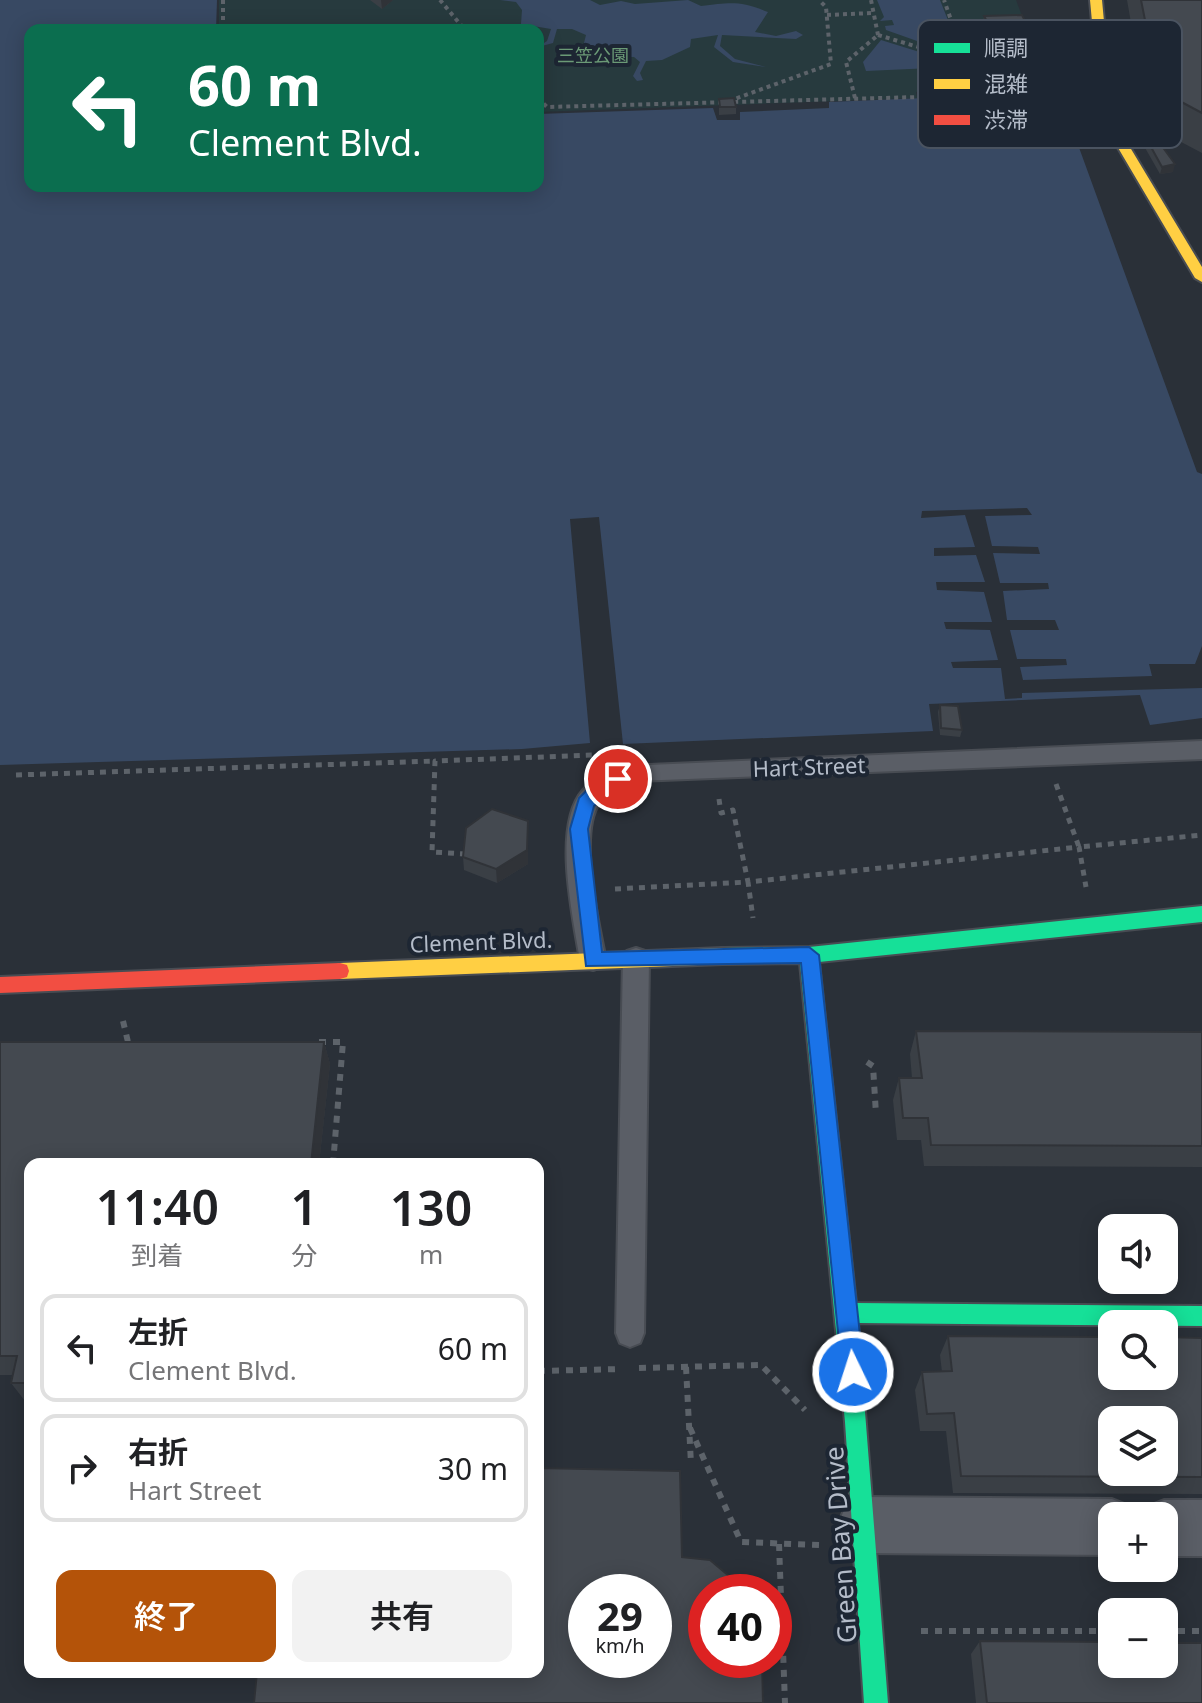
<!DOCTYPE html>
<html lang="ja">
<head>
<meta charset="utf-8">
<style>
	:root { --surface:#fff; --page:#f2f2f2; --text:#202124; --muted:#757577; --line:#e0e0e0; --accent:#b45309 }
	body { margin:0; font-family:"Noto Sans","Noto Sans JP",sans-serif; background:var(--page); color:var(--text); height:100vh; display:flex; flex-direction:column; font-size:30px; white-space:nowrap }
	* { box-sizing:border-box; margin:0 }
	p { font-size:26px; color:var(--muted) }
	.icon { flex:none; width:44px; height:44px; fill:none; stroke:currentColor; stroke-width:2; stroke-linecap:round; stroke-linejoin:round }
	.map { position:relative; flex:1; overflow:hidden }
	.sheet { position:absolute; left:24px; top:1158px; width:520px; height:520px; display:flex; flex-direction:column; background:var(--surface); border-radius:16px; box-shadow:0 4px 20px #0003 }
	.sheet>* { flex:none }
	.hud { position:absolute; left:24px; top:24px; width:520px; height:168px; border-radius:16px; box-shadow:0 4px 20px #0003; background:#0b6e4f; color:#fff; overflow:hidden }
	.tools { position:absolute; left:1098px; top:1214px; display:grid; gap:16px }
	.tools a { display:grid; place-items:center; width:80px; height:80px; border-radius:16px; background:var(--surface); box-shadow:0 4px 20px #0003; font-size:40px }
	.speed { position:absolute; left:568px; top:1574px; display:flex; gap:16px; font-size:40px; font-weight:700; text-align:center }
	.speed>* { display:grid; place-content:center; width:104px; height:104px; border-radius:50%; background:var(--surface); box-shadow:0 4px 20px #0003; line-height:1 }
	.speed small { font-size:20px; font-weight:400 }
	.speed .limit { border:12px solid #d22; background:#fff; color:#111 }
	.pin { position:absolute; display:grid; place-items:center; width:68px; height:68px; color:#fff; margin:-34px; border:4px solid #fff; border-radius:50%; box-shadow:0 2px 8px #0007 }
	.me { position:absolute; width:88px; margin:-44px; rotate:356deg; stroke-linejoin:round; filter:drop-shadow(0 0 6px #0008) }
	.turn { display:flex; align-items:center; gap:28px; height:168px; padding:0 32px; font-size:36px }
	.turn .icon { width:104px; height:104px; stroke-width:2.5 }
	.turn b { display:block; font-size:56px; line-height:68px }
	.eta { display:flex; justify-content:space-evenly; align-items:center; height:136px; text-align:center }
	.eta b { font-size:48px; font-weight:600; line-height:56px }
	.cta { display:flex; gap:16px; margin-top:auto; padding:16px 32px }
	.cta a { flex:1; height:92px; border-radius:16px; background:var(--accent); color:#fff; font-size:32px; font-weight:600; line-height:92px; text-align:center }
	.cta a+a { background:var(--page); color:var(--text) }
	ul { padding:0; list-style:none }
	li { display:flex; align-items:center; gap:24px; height:108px; margin:0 16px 12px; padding:0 16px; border:4px solid var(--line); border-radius:16px }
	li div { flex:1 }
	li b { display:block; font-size:30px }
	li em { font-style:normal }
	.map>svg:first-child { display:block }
	.green { fill:#273a3e }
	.water { fill:#384963 }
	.pier { fill:#2a3038 }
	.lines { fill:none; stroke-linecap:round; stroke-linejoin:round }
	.lane-casing { stroke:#484c53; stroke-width:4 }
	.street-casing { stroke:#484c53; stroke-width:4 }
	.fast-casing { stroke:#484c53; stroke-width:4 }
	.slow-casing { stroke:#484c53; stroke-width:4 }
	.jam-casing { stroke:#484c53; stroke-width:4 }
	.path-far2 { stroke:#5d636a; stroke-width:4; stroke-dasharray:4 4; stroke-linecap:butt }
	.path-far1 { stroke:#5d636a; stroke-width:5; stroke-dasharray:6 6; stroke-linecap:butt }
	.path { stroke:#5d636a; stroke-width:6; stroke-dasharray:7 7; stroke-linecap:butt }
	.lane { fill:#5a5e66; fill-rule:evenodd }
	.street { fill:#5a5e66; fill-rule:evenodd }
	.fast { fill:#16e098; fill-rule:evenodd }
	.slow { fill:#ffcf43; fill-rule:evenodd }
	.jam { fill:#f24e42; fill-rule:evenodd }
	.wall { fill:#3a3f45 }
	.shaded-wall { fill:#303338 }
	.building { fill:#444950; stroke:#303338; stroke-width:2; fill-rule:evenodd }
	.route { fill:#1a73e8; stroke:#114b97; stroke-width:2 }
	.labels { text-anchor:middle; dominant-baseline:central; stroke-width:8; stroke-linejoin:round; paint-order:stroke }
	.far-park-label { font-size:18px; fill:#6b9a76; stroke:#1d2633 }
	.street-label { font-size:22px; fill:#b4bcc9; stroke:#1d2633 }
	.near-street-label { font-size:26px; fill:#b4bcc9; stroke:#1d2633 }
	.key { fill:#1d2633; stroke:#4a5360; stroke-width:2 }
	.key-label { font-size:22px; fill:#b4bcc9 }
</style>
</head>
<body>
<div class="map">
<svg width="1202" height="1703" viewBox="0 0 1202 1703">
	<rect width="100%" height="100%" fill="#2a3038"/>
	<path class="green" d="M219 0H1016L1050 90 916 92 917 98 538 112V30H219Z"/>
	<path class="water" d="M0 0H217L216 30H30V186H538V114L713 108 717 120H740V112L829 108V102L1019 94 1052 99 1065 109 1197 472 1202 474V718L1150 725 1140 695 929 704 933 731 623 744 599 517 570 519 590 743 522 749 0 765Z
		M500 0H590L600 5 621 1 635 4 688 0 701 6C729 3 739 0 768 12L755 32 776 36 796 31 803 35 796 39 722 35 720 46 735 59 766 67 733 62 714 47 718 35 691 39 690 47 662 60 646 61 640 73 643 80 637 81 633 76 640 62 634 57 597 56 584 43 586 35 572 29H557L553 43 538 47 547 41 551 29 521 24 522 10 516 2Z
		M877 0H940L953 33 931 34 934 47 886 30 885 26 894 25 892 20 880 21 884 17Z
		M881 40 942 59 932 68 866 71 863 62Z"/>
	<path class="pier" d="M1027 508 1032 515 985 516 992 546 1038 547 1040 554 993 553 1000 583H1048L1049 589 1003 591 1007 620H1055L1059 630H1010L1017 659H1066L1067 665 1020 667 1023 680 1152 676 1149 664H1195L1202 646V688L1022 693V698L1005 699 1001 668H953L951 662 998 660 990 630 946 629 944 622H992L984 592 937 590 936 582H985L976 555 934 556V548L975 547 965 515 921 518 922 511Z"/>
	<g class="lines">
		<g class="lane-casing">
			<path id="lane" d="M1202 741V759L637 781C624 786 608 792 599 804 578 833 599 926 606 960L602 967 593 970 584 967 580 960C573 917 552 825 583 790 594 778 611 772 626 766Z
				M636 948 645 951 649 958 644 1333 640 1343 630 1347 620 1343 616 1333 623 958 627 951Z"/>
		</g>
		<g class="street-casing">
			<path id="street" d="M866 1497 1112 1499 1132 1507 1136 1516H1112V1555L866 1553 846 1545 838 1525 846 1505Z
				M1164 1500H1202V1556H1164V1516H1141L1144 1508Z"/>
		</g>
		<g class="fast-casing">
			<path id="fast" d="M1202 906V922L819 962 856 1303 1202 1306V1326L858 1323 888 1703H864L845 1422 800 963 723 964 716 962 714 956 716 950 723 948 809 947Z"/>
		</g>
		<g class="slow-casing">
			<path id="slow" d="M1090 0H1102L1113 119 1202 267V282L1195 278 1101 119Z
				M723 948 730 950 732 956 730 962 723 964 340 979 333 977 331 971 333 965 340 963Z"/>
		</g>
		<g class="jam-casing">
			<path id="jam" d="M340 963 347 965 349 971 347 977 340 979 0 993V977Z"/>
		</g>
		<path class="path-far2" d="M223 0V30
			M440 0 465 30
			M871 0 878 35
			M827 15 872 13
			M878 35 955 58 963 54 944 0
			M538 98 547 107 1068 93
			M855 98 846 62 878 35
			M729 101 831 64 826 7 819 0"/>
		<path class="path-far1" d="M16 775 435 761
			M1056 784 1079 847 1202 835
			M719 799 721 813 733 810 748 882 1079 847 1086 887
			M466 854 432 852 435 761 595 755
			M615 889 748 882 753 918"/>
		<path class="path" d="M123 1021 128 1042H133
			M319 1042H343L333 1164
			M867 1062 873 1066 876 1114
			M686 1367 691 1464
			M639 1368 761 1365 805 1410
			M538 1371 621 1369
			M690 1428 741 1542 819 1545
			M779 1544 785 1703
			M921 1631H1112
			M1164 1631H1202"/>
		<use href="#lane" class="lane"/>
		<use href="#street" class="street"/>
		<use href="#fast" class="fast"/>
		<use href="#slow" class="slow"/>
		<use href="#jam" class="jam"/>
	</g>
	<path class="wall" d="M370 0H393L382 9Z
		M1127 0H1202V153L1149 125Z
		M984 16 1039 49 1036 63 999 65 982 30Z
		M1008 70 1042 72 1040 79 1008 82 1007 77Z
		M719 99 736 107V114L719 115Z
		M1146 138 1173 172 1160 174 1144 146Z
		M940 705 962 730 960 737 940 735 938 712Z
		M528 821V864L497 883 464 870 463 857Z
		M916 1031 1202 1032V1167L924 1166 921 1140H897L893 1100 899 1078H912L910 1054Z
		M0 1042H324L330 1064 319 1164H30V1401H25L11 1383 13 1375H0Z
		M948 1336 1202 1338V1494L953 1493 946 1431H920L915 1390 922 1372H942L940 1355Z
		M980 1641 1202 1703H976L971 1654Z"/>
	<path class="shaded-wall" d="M381 0H393L382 9Z
		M1175 164 1173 172 1160 174 1162 167Z
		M528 821V864L497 883 496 869Z
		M324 1042 330 1064 319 1164H311Z"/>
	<path class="building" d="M1141 0H1202V113L1159 90Z
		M1022 15 1039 49 1002 50 984 16Z
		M734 98 736 107H720L719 99Z
		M1146 138H1156L1175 164 1162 167Z
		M940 705 958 706 962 730 941 728Z
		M492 809 528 821 527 850 496 869 463 857 466 828Z
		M916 1031 1202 1032V1146L931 1145 928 1118H903L899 1078H922Z
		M0 1042H324L311 1164H30V1383H11L17 1356H0Z
		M948 1336 1112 1337V1376H1164V1337L1202 1338V1477L961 1476 954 1413 927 1414 922 1372 952 1371ZM1112 1420H1164V1472H1112Z
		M538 1468 680 1471 682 1557 710 1560 736 1582V1592H706V1660H762L763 1703H254L257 1672H538ZM586 1592H654V1660H586Z
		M980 1641 1112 1642V1664H1164V1643H1202V1703H987Z"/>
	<path class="route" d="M618 772 627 779 594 806 588 829 602 952 809 947 819 955 864 1372 861 1380 853 1383 845 1380 842 1372 801 963 586 966 570 829 579 798 596 781Z"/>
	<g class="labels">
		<g class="far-park-label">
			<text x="593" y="55">三笠公園</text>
		</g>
		<g class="street-label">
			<text transform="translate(809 766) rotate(-2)">Hart Street</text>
			<text transform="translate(481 941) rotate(-2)">Clement Blvd.</text>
		</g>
		<g class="near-street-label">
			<text transform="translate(840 1545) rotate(-94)">Green Bay Drive</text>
		</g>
	</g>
	<rect x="918" y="20" width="264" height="128" rx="12" class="key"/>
	<rect x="934" y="43" width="36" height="10" fill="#16e098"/>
	<rect x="934" y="79" width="36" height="10" fill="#ffcf43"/>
	<rect x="934" y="115" width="36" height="10" fill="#f24e42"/>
	<g class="key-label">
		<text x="984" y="56">順調</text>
		<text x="984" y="92">混雑</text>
		<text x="984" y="128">渋滞</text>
	</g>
</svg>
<div class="tools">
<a><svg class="icon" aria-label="sound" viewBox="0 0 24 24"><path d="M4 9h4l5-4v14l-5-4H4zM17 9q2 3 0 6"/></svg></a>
<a><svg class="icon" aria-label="search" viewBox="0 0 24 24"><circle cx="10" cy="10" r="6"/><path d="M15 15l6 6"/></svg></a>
<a><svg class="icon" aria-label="layers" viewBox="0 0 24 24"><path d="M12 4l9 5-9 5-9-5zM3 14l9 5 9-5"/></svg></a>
<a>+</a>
<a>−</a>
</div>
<div class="speed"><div>29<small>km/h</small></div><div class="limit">40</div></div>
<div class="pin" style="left:618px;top:779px;background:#d93025"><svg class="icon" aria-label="arrive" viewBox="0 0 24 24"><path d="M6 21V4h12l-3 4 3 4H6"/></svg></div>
<svg class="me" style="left:853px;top:1372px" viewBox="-20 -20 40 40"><circle r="17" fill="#1a73e8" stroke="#fff" stroke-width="3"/><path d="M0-11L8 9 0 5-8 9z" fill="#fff"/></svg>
<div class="hud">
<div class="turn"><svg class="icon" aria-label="left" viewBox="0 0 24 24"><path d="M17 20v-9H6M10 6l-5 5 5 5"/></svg><div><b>60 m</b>Clement Blvd.</div></div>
</div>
<section class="sheet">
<div class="eta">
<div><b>11:40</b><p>到着</p></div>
<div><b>1</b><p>分</p></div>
<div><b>130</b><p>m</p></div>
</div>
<ul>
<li><svg class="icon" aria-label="left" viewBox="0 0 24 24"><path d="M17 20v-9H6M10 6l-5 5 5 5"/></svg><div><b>左折</b><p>Clement Blvd.</p></div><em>60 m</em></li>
<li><svg class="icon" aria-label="right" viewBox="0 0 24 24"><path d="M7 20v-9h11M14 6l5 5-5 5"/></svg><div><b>右折</b><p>Hart Street</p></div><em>30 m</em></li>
</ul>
<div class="cta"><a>終了</a><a>共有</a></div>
</section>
</div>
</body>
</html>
